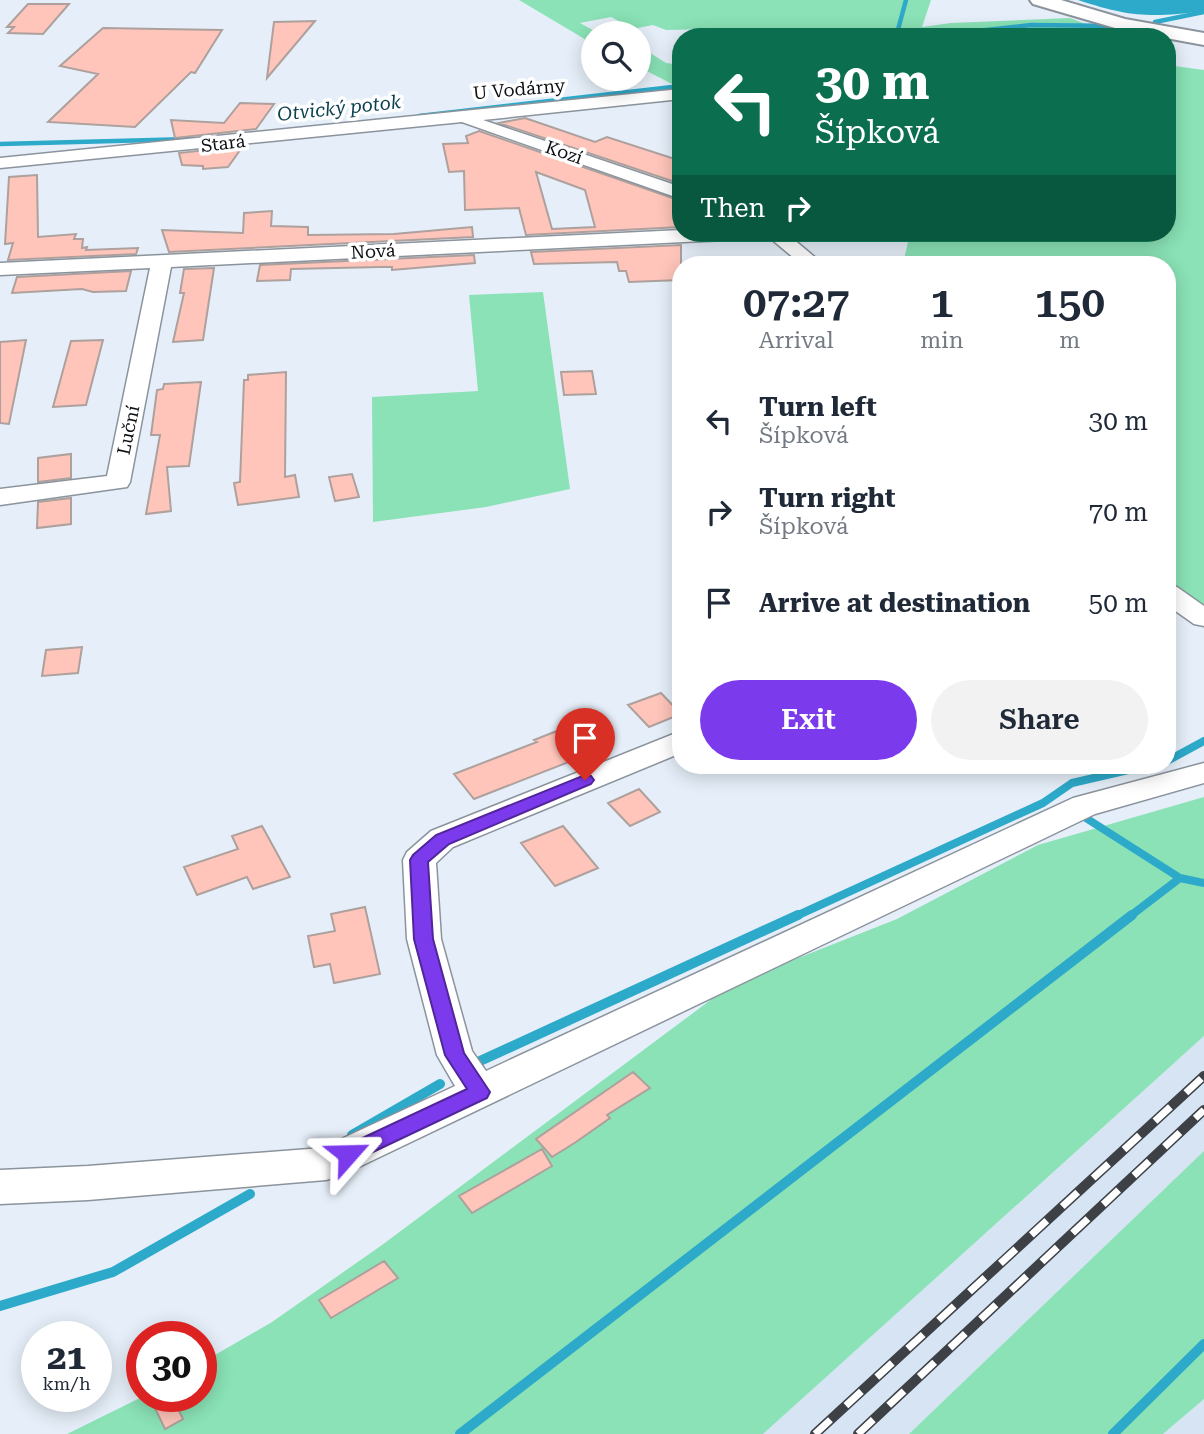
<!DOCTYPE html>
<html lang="en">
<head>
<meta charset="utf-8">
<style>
	:root { --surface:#fff; --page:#f2f2f3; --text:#1f2937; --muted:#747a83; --accent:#7c3aed }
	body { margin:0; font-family:"Roboto Serif",serif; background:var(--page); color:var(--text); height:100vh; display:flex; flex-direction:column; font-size:26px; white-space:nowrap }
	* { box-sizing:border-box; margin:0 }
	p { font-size:23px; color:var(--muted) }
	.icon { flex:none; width:38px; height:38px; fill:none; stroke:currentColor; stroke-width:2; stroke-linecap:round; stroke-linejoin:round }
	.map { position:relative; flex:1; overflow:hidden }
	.details { position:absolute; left:672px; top:256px; width:504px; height:518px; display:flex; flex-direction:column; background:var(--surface); border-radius:28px; box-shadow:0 4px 18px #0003 }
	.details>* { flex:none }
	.top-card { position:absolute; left:672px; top:28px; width:504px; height:214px; border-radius:28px; box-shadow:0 4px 18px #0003; background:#0b6e4f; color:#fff; overflow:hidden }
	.controls { position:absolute; left:581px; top:21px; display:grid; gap:14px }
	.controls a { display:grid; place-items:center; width:70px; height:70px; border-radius:50%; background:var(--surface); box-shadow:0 4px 18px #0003; font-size:35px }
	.speed { position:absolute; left:21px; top:1321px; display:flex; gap:14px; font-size:35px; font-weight:700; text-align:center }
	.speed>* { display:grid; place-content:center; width:91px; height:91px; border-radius:50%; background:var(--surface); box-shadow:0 4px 18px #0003; line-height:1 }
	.speed small { font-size:18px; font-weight:400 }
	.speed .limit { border:10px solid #d22; background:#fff; color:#111 }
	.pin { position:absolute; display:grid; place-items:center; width:60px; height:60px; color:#fff; margin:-72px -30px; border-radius:50% 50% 50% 0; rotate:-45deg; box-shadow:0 0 7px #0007 }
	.pin .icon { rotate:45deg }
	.me { position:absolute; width:77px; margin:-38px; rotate:65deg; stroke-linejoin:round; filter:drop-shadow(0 0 5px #0008) }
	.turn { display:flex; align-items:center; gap:24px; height:147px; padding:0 28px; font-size:32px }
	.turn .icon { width:91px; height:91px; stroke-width:2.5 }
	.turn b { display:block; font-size:49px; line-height:60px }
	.then { display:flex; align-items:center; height:66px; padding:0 28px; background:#0003; gap:14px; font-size:26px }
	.eta { display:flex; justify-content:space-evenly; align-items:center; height:119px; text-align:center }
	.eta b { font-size:42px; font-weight:600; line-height:49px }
	.button { display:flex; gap:14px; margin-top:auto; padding:14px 28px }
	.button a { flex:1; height:80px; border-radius:42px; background:var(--accent); color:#fff; font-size:28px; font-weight:600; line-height:80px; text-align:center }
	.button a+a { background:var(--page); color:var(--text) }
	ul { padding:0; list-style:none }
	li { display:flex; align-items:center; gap:21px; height:91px; padding:0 28px }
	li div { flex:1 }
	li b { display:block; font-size:26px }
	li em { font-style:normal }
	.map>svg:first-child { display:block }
	.built { fill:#d6e4f3 }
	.green { fill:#8ae2b6 }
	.water { fill:#2da9c9 }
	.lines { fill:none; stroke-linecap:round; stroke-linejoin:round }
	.stream-far2 { stroke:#2da9c9; stroke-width:4.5 }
	.stream-far1 { stroke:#2da9c9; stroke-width:8 }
	.stream { stroke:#2da9c9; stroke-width:10 }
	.building { fill:#ffc5ba; stroke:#ada09d; stroke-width:2; fill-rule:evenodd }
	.street-casing { stroke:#8b939c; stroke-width:3 }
	.secondary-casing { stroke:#8b939c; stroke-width:4 }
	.street { fill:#fff; fill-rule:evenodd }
	.secondary { fill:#fff; fill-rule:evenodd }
	.rail-casing { stroke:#3d4146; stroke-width:10 }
	.rail { stroke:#fff; stroke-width:7; stroke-dasharray:21; stroke-linecap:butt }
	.route { fill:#7c3aed; stroke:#51269a; stroke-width:2 }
	.labels { text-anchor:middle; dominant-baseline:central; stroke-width:7; stroke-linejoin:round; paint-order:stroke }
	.far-street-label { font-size:18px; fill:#0c0f12; stroke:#fff }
	.far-water-label { font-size:19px; font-style:italic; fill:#0e4250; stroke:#fff }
</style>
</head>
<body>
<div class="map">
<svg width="1204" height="1434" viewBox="0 0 1204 1434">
	<rect width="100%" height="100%" fill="#e6eff9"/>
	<path class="built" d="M1204 1036V1151L909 1434H763Z
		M1204 1399V1434H1163Z"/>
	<path class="green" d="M519 0H931L922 27 951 23 1070 18 1120 37H1007L1001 29 951 37H743L712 29 666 30 653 25 613 33 630 27 611 17 580 23 598 33H593V44Z
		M639 46 666 63 681 65V84H672L639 67Z
		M1167 65 1204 70V607L1167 583V264H903L910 233H1167Z
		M543 292 570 489 486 507 373 522 372 397 478 391 469 295Z
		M1204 797V1036L763 1434H67L142 1397 201 1396V1363L272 1322 382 1245 732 984 897 919 1038 845Z
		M1204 1151V1399L1163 1434H909Z"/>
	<path class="water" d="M1078 0H1204V11C1151 18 1129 17 1078 0Z"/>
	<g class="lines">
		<path class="stream-far2" d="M1155 22 1204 12
			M896 37 906 0
			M922 37 1031 25 1119 26
			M419 116 681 86
			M0 144 191 139"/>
		<path class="stream-far1" d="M1167 761 1204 741
			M1078 813 1180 878 1204 883
			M794 917 1043 803 1072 783 1150 765
			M1129 917 1180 878"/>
		<path class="stream" d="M480 1061 798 915
			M352 1135 440 1084
			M0 1306 113 1272 250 1194
			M460 1434 1132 915
			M1113 1434 1204 1344"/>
	</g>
	<path class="building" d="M28 4H69L43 34 8 33 14 27H7Z
		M315 21 267 78 274 22Z
		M103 28 160 29 222 30 195 73 191 72 135 127 48 122 98 74 60 66Z
		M240 103 274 104 256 129 175 138 171 120 224 123Z
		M525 118 595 142 607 137 681 161V184L499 123Z
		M479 131 681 201V227L526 235 519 208 465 210 464 171 449 172 443 144 468 143 466 136ZM536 172 585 190 595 227 552 229Z
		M243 146 228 167 203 169V166L182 165 179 153Z
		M37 175 38 237 76 234 74 239H83L82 248 87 247 86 250 138 248 136 254 8 260 13 243 5 244 9 177Z
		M272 211 271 226 308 227V235L394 234 472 227 473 237 169 252 162 230 243 233 244 213Z
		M681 245V280L629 282 626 271H619L617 262 534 264 531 252Z
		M474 255 475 263 392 270V267H381L291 269 290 280 257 281 260 265Z
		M214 268 203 340 173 342 184 293H180L184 269Z
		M131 271 126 291 93 292 82 289 12 293 17 277Z
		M26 340 9 424 0 423V342Z
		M103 340 86 405 53 407 71 341Z
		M592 371 596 394 564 395 561 372Z
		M286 372 285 477 295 475 299 497 238 505 234 483 240 482 244 380H248V375Z
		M201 382 189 466 167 467 171 511 146 514 160 435H151L157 390 163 389 164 384Z
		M71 454V478L38 482V458Z
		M352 474 359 497 335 501 329 477Z
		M71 498V524L37 528 38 502Z
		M82 647 78 673 42 676 46 650Z
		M661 693 681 714 649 727 628 705Z
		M567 727 575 736 591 730 607 747 474 799 454 774 537 742 534 740Z
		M639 789 660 812 630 826 608 803Z
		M262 826 290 877 253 889 247 877 197 895 184 867 238 849 232 836Z
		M563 826 598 868 555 886 521 843Z
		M365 907 380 974 334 983 330 964 314 967 308 936 335 931 331 914Z
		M633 1072 650 1088 607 1115 610 1118 576 1142 552 1157 536 1139Z
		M542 1149 552 1166 472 1213 459 1196Z
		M384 1261 398 1278 331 1318 319 1300Z
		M166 1396H172L183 1419 165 1429 153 1404Z"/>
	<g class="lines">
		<g class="street-casing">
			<path id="street" d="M681 89V99L483 120 681 187V199L462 122 0 168V158Z
				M681 230V233H756L746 239 171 267 130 482 127 487 0 505V489L107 476 150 268 0 275V263Z
				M764 233H786L823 264H801Z
				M1167 585 1177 587 1204 606V626L1194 624 1167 605Z
				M681 731V753L453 847 436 863 441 939 472 1051 486 1071 1073 798 1204 763V783L1095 814 340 1176 326 1180 88 1200 0 1204V1170L88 1166 322 1148 455 1086 437 1055 407 939 403 860 407 852 431 831Z"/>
		</g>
		<g class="secondary-casing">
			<path id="secondary" d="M1030 0H1061L1125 19 1204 33V45L1122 30 1033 4Z"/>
		</g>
		<use href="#street" class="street"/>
		<use href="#secondary" class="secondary"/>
		<g class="rail-casing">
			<path id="rail" d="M815 1434 1204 1076
				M858 1434 1204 1110"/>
		</g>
		<use href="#rail" class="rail"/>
	</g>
	<path class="route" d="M585 775 591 776 594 780 591 784 449 844 428 862 433 939 464 1053 490 1092 487 1098 356 1160 348 1163 341 1160 338 1154 341 1148 467 1089 445 1055 414 939 410 860 413 855 436 835Z"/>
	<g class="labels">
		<g class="far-street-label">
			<text transform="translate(519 89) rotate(-5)">U Vodárny</text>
			<text transform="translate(223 143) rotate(-7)">Stará</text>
			<text transform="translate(564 152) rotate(19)">Kozí</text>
			<text transform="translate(373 251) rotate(-3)">Nová</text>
			<text transform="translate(128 430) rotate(-78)">Luční</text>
		</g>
		<g class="far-water-label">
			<text transform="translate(339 108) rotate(-6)">Otvický potok</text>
		</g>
	</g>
</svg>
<div class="controls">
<a><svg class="icon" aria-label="search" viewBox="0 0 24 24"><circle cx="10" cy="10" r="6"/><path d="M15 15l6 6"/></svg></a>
</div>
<div class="speed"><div>21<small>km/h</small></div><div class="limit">30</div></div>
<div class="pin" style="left:585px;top:780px;background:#d93025"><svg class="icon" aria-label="arrive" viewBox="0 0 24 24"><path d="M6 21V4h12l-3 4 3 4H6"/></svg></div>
<svg class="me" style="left:348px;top:1154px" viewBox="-20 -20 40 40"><path d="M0-17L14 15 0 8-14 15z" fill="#7c3aed" stroke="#fff" stroke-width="4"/></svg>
<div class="top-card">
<div class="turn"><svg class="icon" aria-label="left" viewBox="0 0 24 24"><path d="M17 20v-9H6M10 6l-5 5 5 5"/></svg><div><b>30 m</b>Šípková</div></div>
<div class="then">Then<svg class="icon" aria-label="right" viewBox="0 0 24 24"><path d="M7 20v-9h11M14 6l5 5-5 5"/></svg></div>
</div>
<section class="details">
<div class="eta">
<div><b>07:27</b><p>Arrival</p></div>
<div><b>1</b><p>min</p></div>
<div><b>150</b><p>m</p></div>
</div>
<ul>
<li><svg class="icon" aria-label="left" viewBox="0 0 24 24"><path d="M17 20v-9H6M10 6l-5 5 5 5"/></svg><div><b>Turn left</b><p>Šípková</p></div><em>30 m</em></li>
<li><svg class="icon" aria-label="right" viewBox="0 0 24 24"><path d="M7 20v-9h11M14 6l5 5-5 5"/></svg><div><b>Turn right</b><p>Šípková</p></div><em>70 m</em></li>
<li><svg class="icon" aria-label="arrive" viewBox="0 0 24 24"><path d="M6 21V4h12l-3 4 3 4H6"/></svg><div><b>Arrive at destination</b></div><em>50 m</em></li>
</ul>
<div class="button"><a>Exit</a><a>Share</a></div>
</section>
</div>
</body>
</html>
